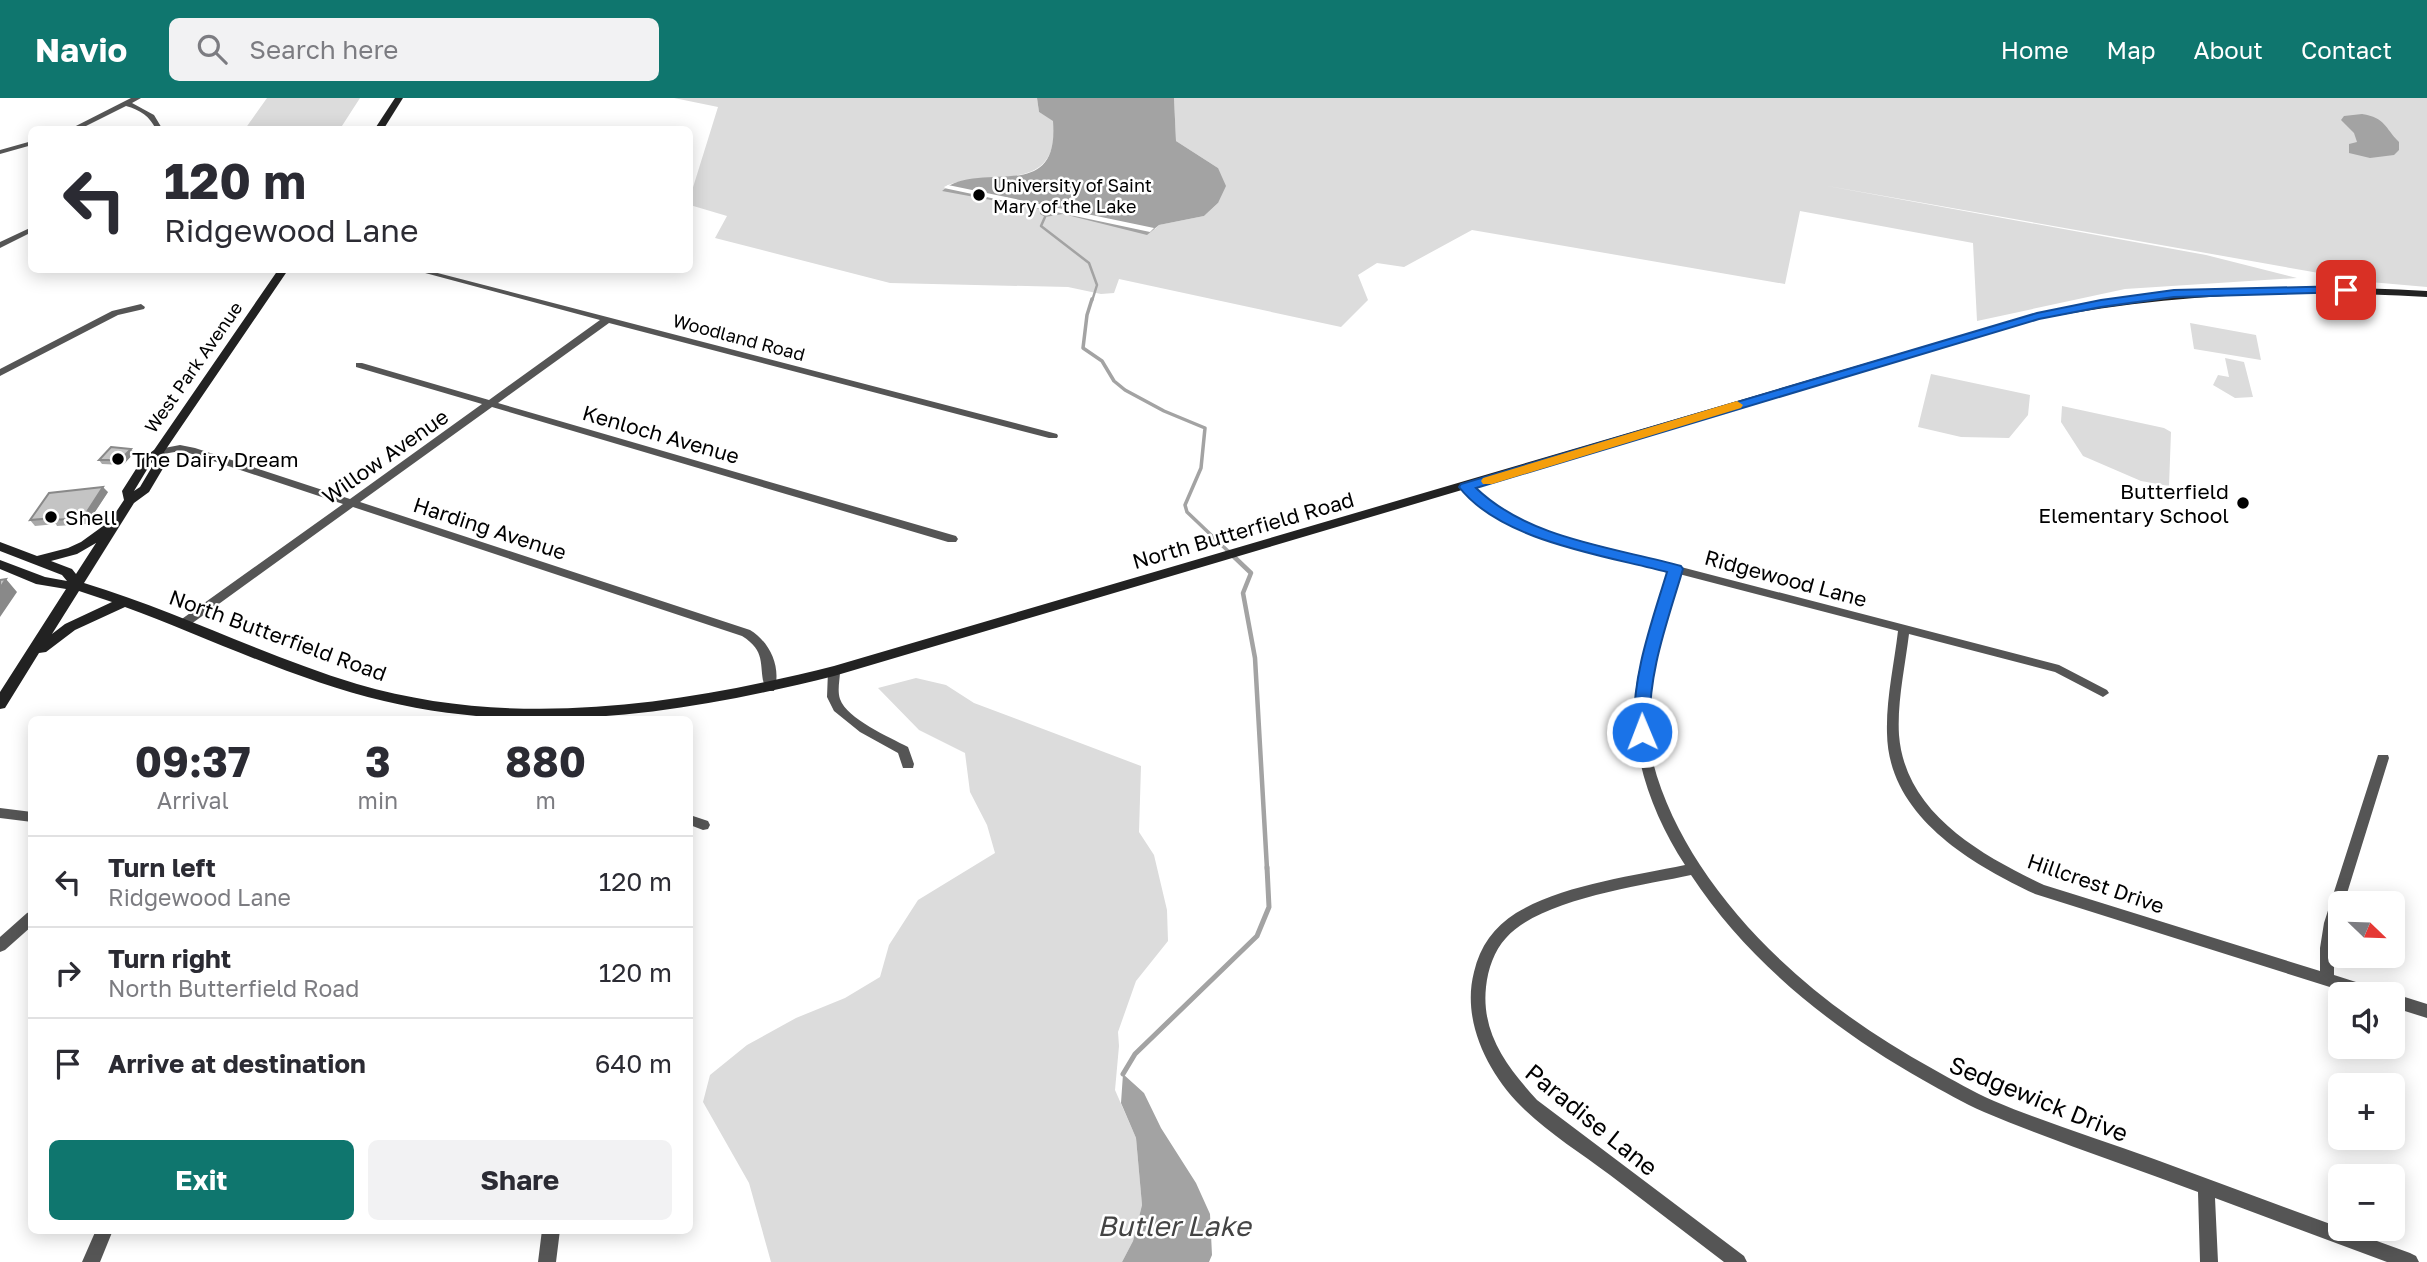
<!DOCTYPE html>
<html lang="en">
<head>
<meta charset="utf-8">
<style>
	:root { --surface:#fff; --page:#f2f2f3; --text:#2b2b33; --muted:#7c7c81; --line:#e1e1e2; --accent:#0f766e }
	body { margin:0; font-family:"Golos Text",sans-serif; background:var(--page); color:var(--text); height:100vh; display:flex; flex-direction:column; font-size:26px; white-space:nowrap }
	* { box-sizing:border-box; margin:0 }
	p { font-size:23px; color:var(--muted) }
	.icon { flex:none; width:38px; height:38px; fill:none; stroke:currentColor; stroke-width:2; stroke-linecap:round; stroke-linejoin:round }
	.map { position:relative; flex:1; overflow:hidden }
	.side { position:absolute; left:28px; top:618px; width:665px; height:518px; display:flex; flex-direction:column; background:var(--surface); border-radius:10px; box-shadow:0 4px 18px #0003 }
	.side>* { flex:none }
	.top-card { position:absolute; left:28px; top:28px; width:665px; height:147px; border-radius:10px; box-shadow:0 4px 18px #0003; background:#fff; color:var(--text); overflow:hidden }
	.needle { width:46px; rotate:113deg }
	.buttons { position:absolute; left:2328px; top:793px; display:grid; gap:14px }
	.buttons a { display:grid; place-items:center; width:77px; height:77px; border-radius:10px; background:var(--surface); box-shadow:0 4px 18px #0003; font-size:35px }
	.pin { position:absolute; display:grid; place-items:center; width:60px; height:60px; color:#fff; margin:-30px; border-radius:14px; box-shadow:0 4px 10px #0006 }
	.me { position:absolute; width:77px; margin:-38px; rotate:359deg; stroke-linejoin:round; filter:drop-shadow(0 0 5px #0008) }
	.turn { display:flex; align-items:center; gap:24px; height:147px; padding:0 21px; font-size:32px }
	.turn .icon { width:91px; height:91px; stroke-width:2.5 }
	.turn b { display:block; font-size:49px; line-height:60px }
	.eta { display:flex; justify-content:space-evenly; align-items:center; height:119px; text-align:center }
	.eta b { font-size:42px; font-weight:700; line-height:49px }
	.primary-button { display:flex; gap:14px; margin-top:auto; padding:14px 21px }
	.primary-button a { flex:1; height:80px; border-radius:10px; background:var(--accent); color:#fff; font-size:28px; font-weight:700; line-height:80px; text-align:center }
	.primary-button a+a { background:var(--page); color:var(--text) }
	ul { padding:0; list-style:none }
	li { display:flex; align-items:center; gap:21px; height:91px; padding:0 21px; border-top:2px solid var(--line) }
	li div { flex:1 }
	li b { display:block; font-size:26px }
	li em { font-style:normal }
	header { display:flex; align-items:center; gap:42px; box-sizing:border-box; height:98px; padding:0 35px; background:var(--accent); color:#fff }
	header strong { font-size:33px }
	nav { display:flex; gap:38px; margin-inline-start:auto; font-size:24px }
	.search { width:490px; height:63px; background:var(--page); display:flex; align-items:center; gap:18px; box-sizing:border-box; padding:0 24px; border-radius:10px; color:var(--muted); font-size:26px }
	.map>svg:first-child { display:block }
	.green { fill:#dcdcdc }
	.water { fill:#a3a3a3 }
	.pier { fill:#fff }
	.lines { fill:none; stroke-linecap:round; stroke-linejoin:round }
	.stream-far3 { stroke:#a3a3a3; stroke-width:2.5 }
	.stream-far2 { stroke:#a3a3a3; stroke-width:3.5 }
	.stream-far1 { stroke:#a3a3a3; stroke-width:4.5 }
	.stream { stroke:#a3a3a3; stroke-width:5 }
	.street { fill:#555; fill-rule:evenodd }
	.secondary { fill:#222; fill-rule:evenodd }
	.wall { fill:#a9a9a9 }
	.shaded-wall { fill:#898989 }
	.building { fill:#c4c4c4; stroke:#898989; stroke-width:2 }
	.route { fill:#1a73e8; stroke:#114b97; stroke-width:2 }
	.slow { fill:#f59e0b }
	.poi-dot { fill:#000; stroke:#fff; stroke-width:2.5 }
	.labels { text-anchor:middle; dominant-baseline:central; stroke-width:5; stroke-linejoin:round; paint-order:stroke }
	.far-poi-label { font-size:18px; fill:#000; stroke:#fff; text-anchor:start }
	.far-street-label { font-size:18px; fill:#000; stroke:#fff }
	.street-label { font-size:21px; fill:#000; stroke:#fff }
	.poi-label { font-size:21px; fill:#000; stroke:#fff; text-anchor:start }
	.near-street-label { font-size:24px; fill:#000; stroke:#fff }
	.near-water-label { font-size:28px; font-style:italic; fill:#444; stroke:#fff }
</style>
</head>
<body>
<header>
<strong>Navio</strong>
<div class="search"><svg class="icon" aria-label="search" viewBox="0 0 24 24"><circle cx="10" cy="10" r="6"/><path d="M15 15l6 6"/></svg>Search here</div>
<nav><a>Home</a><a>Map</a><a>About</a><a>Contact</a></nav>
</header>
<div class="map">
<svg width="2427" height="1164" viewBox="0 0 2427 1164">
	<rect width="100%" height="100%" fill="#fff"/>
	<path class="green" d="M267 0H360L340 31H245Z
		M674 0H1037L1039 14 1054 23C1059 102 987 67 944 89L1155 131 1159 127 1204 118 1218 105V70L1176 43 1174 0H2427V189L2370 184 1822 87 2206 157 2297 180 2125 191 1977 223 1973 145 1800 113 1785 186 1472 132 1404 169 1377 165 1358 177 1368 202 1341 229 1119 181 1114 195 1101 196 1068 189 890 185 715 140 727 118 690 107V99L718 9Z
		M2190 225 2256 237 2261 262 2194 251Z
		M2225 260 2244 264 2253 299 2235 300 2213 287 2218 277 2229 279Z
		M1931 276 2030 297 2028 317 2009 340 1961 339 1918 329Z
		M2062 308 2164 330 2171 334 2169 388 2141 383 2083 358 2061 324Z
		M916 580 946 587 974 605 1141 668 1139 734 1154 757 1167 812 1168 843 1136 883 1118 934 1119 948 1115 992 1136 1040 1142 1107 1133 1143 1122 1164H771L749 1085 703 1004 710 977 747 947 796 920 845 900 880 879 889 847 918 802 995 755 987 727 970 694 965 655 919 632 878 590Z"/>
	<path class="water" d="M1037 0H1174L1176 43 1218 70 1226 88 1218 105 1204 118 1159 127 1147 137 1063 116 1045 119 1040 116V111L942 93C979 60 1060 109 1053 23L1039 14Z
		M2362 16C2386 20 2384 29 2399 44V52L2394 57 2370 60 2349 55V46L2357 44 2354 35 2341 22 2344 18Z
		M1123 976 1144 995 1161 1030 1196 1085 1210 1116 1212 1157 1209 1164H1122L1133 1143 1142 1107 1136 1040 1121 1005Z"/>
	<path class="pier" d="M948 87 1154 130 1150 134 944 90Z"/>
	<g class="lines">
		<path class="stream-far3" d="M1045 119 1041 128 1089 165 1097 187 1092 203"/>
		<path class="stream-far2" d="M1092 201 1087 217 1083 250 1102 263 1114 283 1125 292 1164 313 1205 330 1201 370 1185 407 1187 414 1230 455"/>
		<path class="stream-far1" d="M1229 454 1251 475 1243 495 1255 560 1267 771"/>
		<path class="stream" d="M1123 976 1135 956 1257 838 1269 809 1267 769"/>
		<path class="street" d="M131 0H141L132 5 154 17 163 32H156C150 18 140 12 126 8L78 32H68Z
			M32 43V47L0 56V52Z
			M32 129V134L0 150V144Z
			M414 172H426L1057 336 1058 338 1057 340H1049L609 225 498 305 956 438 958 441 956 444H948L492 309 360 404 750 532C770 544 782 570 774 593H766C757 569 769 555 742 538L353 409 187 529H179L177 526 179 523 343 406 189 355 180 353 158 357 153 354 154 352 180 347 195 350 350 401 482 306 356 269V265H362L489 302 600 222Z
			M141 206 145 209 144 211 118 217 0 278V271L112 213Z
			M1466 386 1509 416 1554 436 2059 567 2107 592 2109 595 2103 599 2055 574 1909 536C1905 569 1897 604 1899 637 1905 715 1981 757 2044 787L2320 873V850L2324 825 2377 660 2378 657H2388L2389 660 2344 805H2340V820L2334 850V877L2378 891 2381 896H2352L2035 796C1969 765 1888 717 1887 635 1886 601 1894 567 1898 533L1679 476C1666 521 1646 566 1646 614 1647 669 1671 722 1700 767 1758 855 1842 921 1933 971 1953 982 1973 994 1994 1003 2046 1025 2101 1042 2154 1061 2240 1093 2325 1124 2410 1155L2416 1158 2419 1164H2387L2215 1100 2218 1164H2200L2198 1094C2127 1067 2053 1043 1984 1014 1963 1005 1943 993 1923 982 1833 931 1748 864 1691 777 1641 788 1540 801 1506 840 1494 853 1488 871 1486 889 1481 935 1507 969 1537 1002L1744 1158 1747 1164H1724C1686 1135 1648 1106 1610 1077 1582 1056 1550 1036 1525 1012 1489 978 1461 924 1474 874 1480 848 1494 829 1516 815 1562 787 1633 778 1685 767 1649 712 1625 642 1638 577 1645 542 1658 508 1669 473 1602 456 1507 443 1461 389Z
			M834 569 840 573C840 582 837 592 840 601 847 621 889 639 908 649L914 666 913 670H903L898 655 860 634 834 613 827 599 828 573Z
			M0 710 32 714V724L0 720Z
			M690 717 708 723 710 727 708 731 703 732 690 727Z
			M32 813V828L5 852 0 854V839L27 815Z
			M2392 895 2427 906V920L2392 909V896H2390Z
			M96 1132H113L100 1164H82Z
			M542 1132H560L556 1164H538Z"/>
		<path class="secondary" d="M395 0H403L383 32H374Z
			M278 172H288L164 354 168 362 149 394 134 405 84 485C177 513 264 558 357 586 514 632 679 607 834 568L2037 215C2167 190 2295 185 2427 193V199C2296 191 2168 196 2039 221L834 578C686 615 534 639 384 603 297 583 209 540 125 509L75 532 46 554 39 555 5 610 0 611V594L66 491 36 486 0 471V462L45 479 67 483 62 477 0 453V444L37 458 68 450 81 444 110 423 124 402 122 393 143 360 154 352ZM156 362 140 389 134 393 151 365ZM96 445 76 476 72 471 51 463 77 456ZM79 493 112 504 65 526 52 536Z"/>
	</g>
	<path class="wall" d="M131 351 134 355 123 367 102 366 99 362Z
		M108 394 87 426 57 428 56 426 35 428 30 422Z"/>
	<path class="shaded-wall" d="M131 351 134 355 123 367 120 362Z
		M103 389 108 394 87 426 83 420Z
		M6 481 17 494 0 519V490Z"/>
	<path class="building" d="M111 349 131 351 120 362H99Z
		M103 389 83 420 53 422 54 420 30 422 49 395Z
		M6 481 0 490V482Z"/>
	<path class="route" d="M2346 188 2350 189V194L2174 199 2101 209 2039 221 1476 390C1529 441 1612 449 1681 468L1683 471C1667 525 1647 577 1650 634L1642 640 1634 634C1632 577 1651 527 1667 474 1603 457 1501 443 1459 389L1461 386 2037 215 2101 202 2174 192Z"/>
	<path class="slow" d="M1737 303 1743 307 1741 310 1492 386H1483L1481 383 1483 380Z"/>
	<g class="poi-dot">
		<circle cx="979" cy="97" r="7"/>
		<circle cx="118" cy="361" r="7"/>
		<circle cx="2243" cy="405" r="7"/>
		<circle cx="51" cy="419" r="7"/>
	</g>
	<g class="labels">
		<g class="far-poi-label">
			<text x="993" y="87">University of Saint<tspan x="993" dy="21">Mary of the Lake</tspan></text>
		</g>
		<g class="far-street-label">
			<text transform="translate(739 239) rotate(15)">Woodland Road</text>
			<text transform="translate(193 269) rotate(-55)">West Park Avenue</text>
		</g>
		<g class="street-label">
			<text transform="translate(661 336) rotate(16)">Kenloch Avenue</text>
			<text transform="translate(385 358) rotate(-35)">Willow Avenue</text>
			<text transform="translate(490 430) rotate(18)">Harding Avenue</text>
			<text transform="translate(1243 432) rotate(-16)">North Butterfield Road</text>
			<text transform="translate(1786 480) rotate(15)">Ridgewood Lane</text>
			<text transform="translate(278 537) rotate(20)">North Butterfield Road</text>
			<text transform="translate(2096 785) rotate(19)">Hillcrest Drive</text>
		</g>
		<g class="poi-label">
			<text x="132" y="361">The Dairy Dream</text>
			<text x="2229" y="393" text-anchor="end">Butterfield<tspan x="2229" dy="24">Elementary School</tspan></text>
			<text x="65" y="419">Shell</text>
		</g>
		<g class="near-street-label">
			<text transform="translate(2039 1000) rotate(22)">Sedgewick Drive</text>
			<text transform="translate(1592 1021) rotate(39)">Paradise Lane</text>
		</g>
		<g class="near-water-label">
			<text x="1174" y="1127">Butler Lake</text>
		</g>
	</g>
</svg>
<div class="buttons">
<a><svg class="needle" viewBox="-14 -14 28 28"><path d="M0-13l5 13h-10z" fill="#e53935"/><path d="M0 13l5-13h-10z" fill="#7c7c81"/></svg></a>
<a><svg class="icon" aria-label="sound" viewBox="0 0 24 24"><path d="M4 9h4l5-4v14l-5-4H4zM17 9q2 3 0 6"/></svg></a>
<a>+</a>
<a>−</a>
</div>
<div class="pin" style="left:2346px;top:192px;background:#d93025"><svg class="icon" aria-label="arrive" viewBox="0 0 24 24"><path d="M6 21V4h12l-3 4 3 4H6"/></svg></div>
<svg class="me" style="left:1642px;top:634px" viewBox="-20 -20 40 40"><circle r="17" fill="#1a73e8" stroke="#fff" stroke-width="3"/><path d="M0-11L8 9 0 5-8 9z" fill="#fff"/></svg>
<div class="top-card">
<div class="turn"><svg class="icon" aria-label="left" viewBox="0 0 24 24"><path d="M17 20v-9H6M10 6l-5 5 5 5"/></svg><div><b>120 m</b>Ridgewood Lane</div></div>
</div>
<section class="side">
<div class="eta">
<div><b>09:37</b><p>Arrival</p></div>
<div><b>3</b><p>min</p></div>
<div><b>880</b><p>m</p></div>
</div>
<ul>
<li><svg class="icon" aria-label="left" viewBox="0 0 24 24"><path d="M17 20v-9H6M10 6l-5 5 5 5"/></svg><div><b>Turn left</b><p>Ridgewood Lane</p></div><em>120 m</em></li>
<li><svg class="icon" aria-label="right" viewBox="0 0 24 24"><path d="M7 20v-9h11M14 6l5 5-5 5"/></svg><div><b>Turn right</b><p>North Butterfield Road</p></div><em>120 m</em></li>
<li><svg class="icon" aria-label="arrive" viewBox="0 0 24 24"><path d="M6 21V4h12l-3 4 3 4H6"/></svg><div><b>Arrive at destination</b></div><em>640 m</em></li>
</ul>
<div class="primary-button"><a>Exit</a><a>Share</a></div>
</section>
</div>
</body>
</html>
